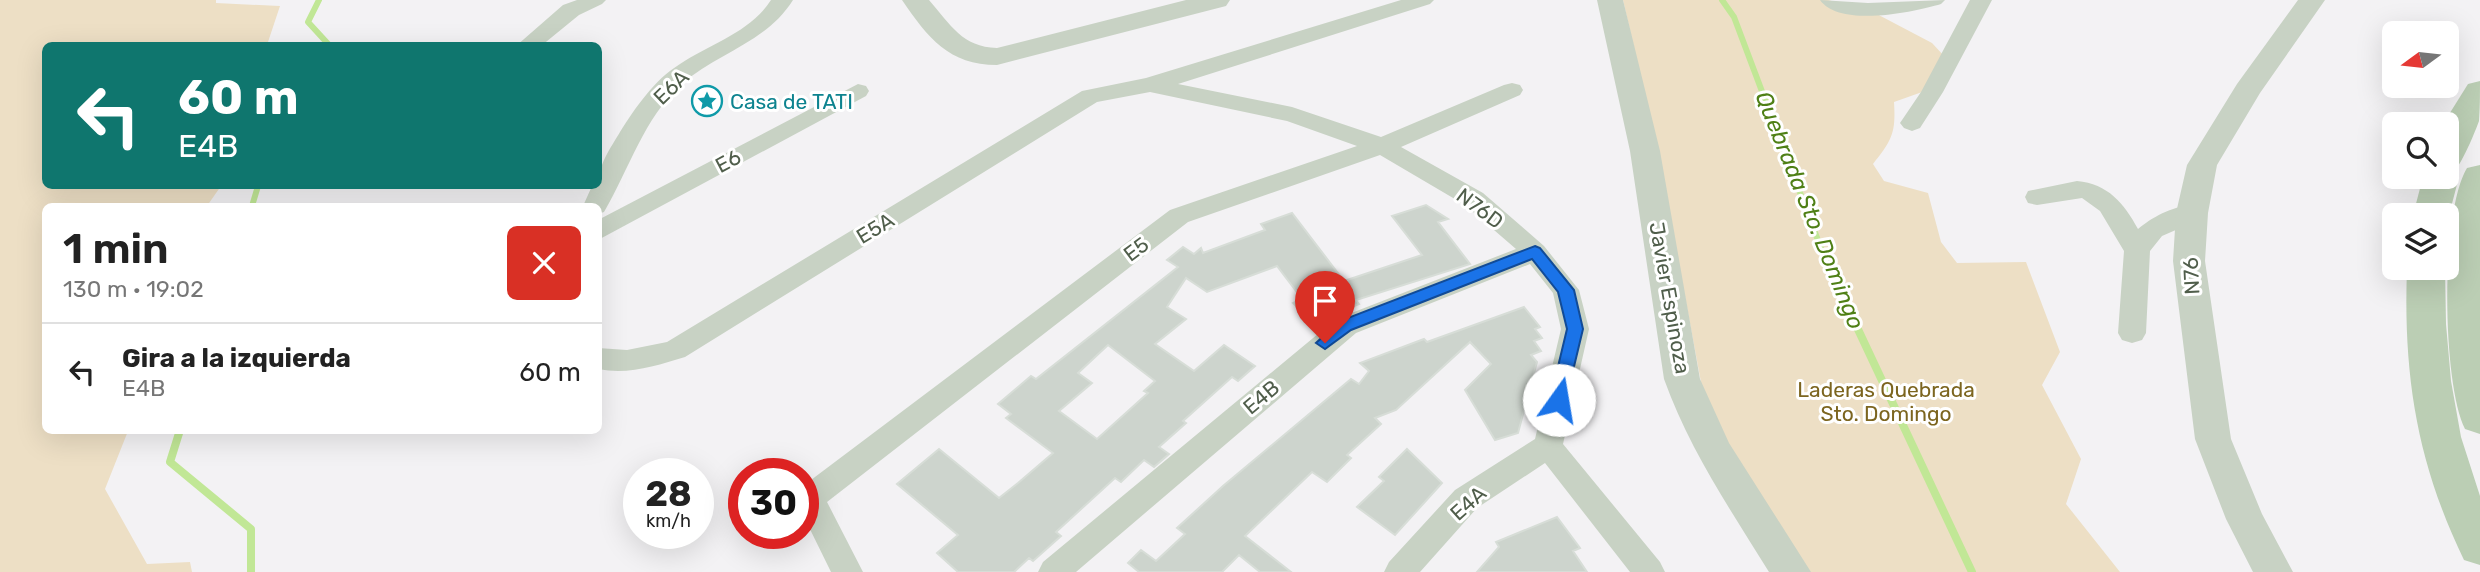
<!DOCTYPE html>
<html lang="es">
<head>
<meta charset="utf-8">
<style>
	:root { --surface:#fff; --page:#f6f6f6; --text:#222; --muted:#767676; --line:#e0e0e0 }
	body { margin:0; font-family:Rubik,sans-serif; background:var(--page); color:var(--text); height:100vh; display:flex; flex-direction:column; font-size:26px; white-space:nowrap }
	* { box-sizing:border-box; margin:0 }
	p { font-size:23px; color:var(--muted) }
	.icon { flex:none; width:38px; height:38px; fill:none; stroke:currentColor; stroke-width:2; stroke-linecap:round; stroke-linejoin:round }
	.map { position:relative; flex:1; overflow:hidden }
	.panel { position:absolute; left:42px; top:203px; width:560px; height:231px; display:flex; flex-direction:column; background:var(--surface); border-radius:10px; box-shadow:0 7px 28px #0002 }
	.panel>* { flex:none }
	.banner { position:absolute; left:42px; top:42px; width:560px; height:147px; border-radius:10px; box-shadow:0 7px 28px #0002; background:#0f766e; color:#fff; overflow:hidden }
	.needle { width:46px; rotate:255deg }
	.buttons { position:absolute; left:2382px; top:21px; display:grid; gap:14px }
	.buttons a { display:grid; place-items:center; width:77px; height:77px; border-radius:10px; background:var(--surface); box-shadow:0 7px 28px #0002; font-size:35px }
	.speed { position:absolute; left:623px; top:458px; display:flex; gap:14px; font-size:35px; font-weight:700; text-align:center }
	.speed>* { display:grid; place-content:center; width:91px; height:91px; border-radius:50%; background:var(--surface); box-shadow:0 7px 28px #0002; line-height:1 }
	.speed small { font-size:18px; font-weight:400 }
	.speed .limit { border:10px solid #d22; background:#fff; color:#111 }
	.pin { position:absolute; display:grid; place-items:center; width:60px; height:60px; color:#fff; margin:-72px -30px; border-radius:50% 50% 50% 0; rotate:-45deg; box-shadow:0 0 7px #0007 }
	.pin .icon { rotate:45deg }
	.me { position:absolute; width:77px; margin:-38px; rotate:13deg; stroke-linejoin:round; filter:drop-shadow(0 0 5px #0008) }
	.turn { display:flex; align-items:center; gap:24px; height:147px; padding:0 21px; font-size:32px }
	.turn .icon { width:91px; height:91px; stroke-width:2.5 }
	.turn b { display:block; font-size:49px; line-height:60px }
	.round { display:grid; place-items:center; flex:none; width:74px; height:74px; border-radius:10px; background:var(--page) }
	.head { display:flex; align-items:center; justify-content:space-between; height:119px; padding:0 21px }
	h1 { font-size:42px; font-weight:600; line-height:52px }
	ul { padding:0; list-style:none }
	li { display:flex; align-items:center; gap:21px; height:98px; padding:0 21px; border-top:2px solid var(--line) }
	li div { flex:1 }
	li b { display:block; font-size:26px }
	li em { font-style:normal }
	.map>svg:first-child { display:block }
	.green { fill:#eddfc5 }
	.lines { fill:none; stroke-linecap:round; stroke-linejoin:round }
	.stream-far1 { stroke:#c1e796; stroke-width:6 }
	.stream { stroke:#c1e796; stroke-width:8 }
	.building { fill:#cdd4cd; stroke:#d7ddd7; stroke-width:2; fill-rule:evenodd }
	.minor { fill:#c8d2c4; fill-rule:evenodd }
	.tertiary { fill:#c8d2c4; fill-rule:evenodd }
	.primary { fill:#bbceb4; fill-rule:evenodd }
	.route { fill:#1a73e8; stroke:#114b97; stroke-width:2 }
	.labels { text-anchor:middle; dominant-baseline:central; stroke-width:6; stroke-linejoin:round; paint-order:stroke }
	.street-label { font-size:21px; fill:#505e4b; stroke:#fff }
	.culture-label { font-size:21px; fill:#0d838f; stroke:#fff; text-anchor:start }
	.park-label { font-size:21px; fill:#7c651f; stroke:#fff }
	.water-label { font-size:23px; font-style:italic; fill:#4f8016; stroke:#fff }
</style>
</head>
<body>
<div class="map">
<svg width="2480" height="572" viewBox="0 0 2480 572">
	<rect width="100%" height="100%" fill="#f3f2f4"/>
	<path class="green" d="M0 0H216V3L280 6 267 45 46 46V186H221L207 206H46V430L128 431 105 489 147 564 190 562 192 572H0Z
		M1623 0H1828L1873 12 1932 43 1945 57 1925 91 1894 102C1896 133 1892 140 1873 164L1884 181 1928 193 1941 242 1957 263 2026 262 2060 352 2042 385 2081 459 2066 504 2120 572H1810L1706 409 1658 152Z"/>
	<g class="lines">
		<path class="stream-far1" d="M319 0 308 22 330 46
			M1722 0 1734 17 1825 259
			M252 206 258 186"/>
		<path class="stream" d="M1824 257 1972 572
			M180 430 170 462 251 529V572"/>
	</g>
	<path class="building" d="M1426 205 1448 219 1438 222 1470 264 1356 300 1359 304 1314 322 1293 303 1302 299 1277 266 1207 292 1186 278 1167 307 1186 319 1155 344 1194 371 1224 345 1255 366 1238 381 1232 377 1183 421 1186 423 1159 447 1169 454 1154 467 1144 460 1121 482 1115 478 1056 532 1061 536 1033 561 1029 558 1014 572H958L937 553 958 535 897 484 939 449 999 498 1018 483 1053 453 1006 418 1011 414 998 404 1031 376 1036 379 1178 267 1167 260 1183 247 1194 254 1201 248 1203 253 1265 230 1261 224 1292 213 1344 281 1422 255 1392 216ZM1108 345 1155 381 1144 391 1148 393 1097 439 1059 411 1092 383 1078 373Z
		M1524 307 1540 327 1535 329 1542 338 1534 341 1541 351 1531 355 1537 362 1518 433 1495 440 1465 390 1491 364 1470 342 1396 410 1375 418 1381 424 1347 455 1351 458 1327 482 1312 472 1245 536 1291 572H1260L1239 555 1222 572H1139L1128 563 1141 550 1156 561 1185 534 1177 528 1223 486 1351 379 1359 384 1369 371 1360 363 1424 339 1427 342Z
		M1407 449 1442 483 1395 535 1357 507 1384 481 1379 477Z
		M1557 517 1580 548 1573 551 1587 572H1477L1499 547 1496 542Z"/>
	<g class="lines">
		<path class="minor" d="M577 0H606L602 4 579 15 541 46H516L563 5Z
			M771 0H793C766 43 718 52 682 84 643 119 630 168 604 212L598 214V206H583L592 186H598C598 165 610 149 620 132 636 107 654 80 680 64 710 44 751 32 771 0Z
			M1401 0H1434L1430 4 1178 84 1292 107 1381 137 1504 85 1512 83 1520 85 1523 90 1520 95 1401 147 1483 193 1544 246 1579 290 1589 329 1563 444 1660 562 1665 572H1630L1545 463 1477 508 1420 572H1384L1389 562 1455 490 1535 439 1561 329 1553 293 1530 264 1356 333 1076 572H1038L1043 562 1336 319 1516 249 1465 205 1380 155 1188 222 827 502 863 572H831L803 515V486L1170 210 1357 146 1287 121 1150 92 1097 102 685 357C656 366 628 375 598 369V348L627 350 667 342 1082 91 1146 78Z
			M1820 0 1868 3 1945 0 1941 4C1914 12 1840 28 1820 0Z
			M1970 0H1992L1943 92 1920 128 1912 131 1904 128 1900 123 1921 92Z
			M858 84 866 86 869 91 866 96 598 240V220Z
			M2077 181C2108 184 2124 203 2138 229 2153 216 2181 201 2201 207L2204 213 2201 219 2162 236 2150 251 2146 333 2142 340 2132 343 2122 340 2118 333 2124 251 2100 211 2082 198 2037 205 2028 203 2025 197 2028 191Z"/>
		<path class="tertiary" d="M902 0H929C951 25 962 47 997 48L1186 0H1230L1226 6 997 65C949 65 928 38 902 0Z
			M1597 0H1623L1660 151 1700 379 1729 443 1811 572H1769C1730 509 1689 449 1664 379L1630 151Z
			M2298 0H2325L2260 93 2217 165 2208 213 2205 261 2231 439 2262 514 2293 572H2253L2226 519 2195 439 2173 261 2176 213 2187 165 2237 84Z"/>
		<path class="primary" d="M2480 81C2480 93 2480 110 2479 121 2475 132 2465 156 2458 166L2452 168 2459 177 2449 215 2446 220V215H2413L2423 177H2446V124H2443L2468 84Z
			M2480 165V434L2465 429C2442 383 2440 212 2467 168Z
			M2407 268H2445L2446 324 2451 381 2461 437 2480 496V565L2464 560C2417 463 2403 375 2407 268Z"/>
	</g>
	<path class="route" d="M1535 246 1540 248 1574 290 1583 329 1565 404H1553L1550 400 1567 329 1558 292 1532 259 1351 330 1325 349 1316 343 1340 321Z"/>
	<defs>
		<g id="sight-ring" transform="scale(1.575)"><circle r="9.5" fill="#fff" stroke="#0f9aa8" stroke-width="1.5"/><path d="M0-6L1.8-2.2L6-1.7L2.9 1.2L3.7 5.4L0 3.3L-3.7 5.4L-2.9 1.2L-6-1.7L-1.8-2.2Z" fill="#0f9aa8"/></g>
	</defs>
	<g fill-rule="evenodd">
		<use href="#sight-ring" x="707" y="101"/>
	</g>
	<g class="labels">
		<g class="street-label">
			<text transform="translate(671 87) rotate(-44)">E6A</text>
			<text transform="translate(728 161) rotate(-28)">E6</text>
			<text transform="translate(1480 208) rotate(37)">N76D</text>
			<text transform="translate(875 228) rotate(-31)">E5A</text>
			<text transform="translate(1136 249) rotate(-37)">E5</text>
			<text transform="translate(2191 276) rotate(-93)">N76</text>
			<text transform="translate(1670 298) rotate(80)">Javier Espinoza</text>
			<text transform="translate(1261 397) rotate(-40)">E4B</text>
			<text transform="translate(1468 503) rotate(-42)">E4A</text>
		</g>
		<g class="culture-label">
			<text x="730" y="101">Casa de TATI</text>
		</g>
		<g class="park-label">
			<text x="1886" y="389">Laderas Quebrada<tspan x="1886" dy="24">Sto. Domingo</tspan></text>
		</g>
		<g class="water-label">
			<text transform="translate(1810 210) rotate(68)">Quebrada Sto. Domingo</text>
		</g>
	</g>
</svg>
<div class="buttons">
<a><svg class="needle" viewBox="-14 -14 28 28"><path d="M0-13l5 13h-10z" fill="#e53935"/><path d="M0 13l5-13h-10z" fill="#767676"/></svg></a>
<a><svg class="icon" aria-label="search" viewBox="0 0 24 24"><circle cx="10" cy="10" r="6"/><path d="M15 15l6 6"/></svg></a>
<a><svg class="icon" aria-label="layers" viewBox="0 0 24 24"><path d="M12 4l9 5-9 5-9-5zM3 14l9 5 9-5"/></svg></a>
</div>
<div class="speed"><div>28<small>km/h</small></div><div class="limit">30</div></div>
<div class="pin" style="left:1325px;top:343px;background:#d93025"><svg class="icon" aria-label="arrive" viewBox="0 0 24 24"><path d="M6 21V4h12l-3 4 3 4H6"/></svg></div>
<svg class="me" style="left:1559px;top:400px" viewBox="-20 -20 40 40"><circle r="19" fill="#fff"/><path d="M0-13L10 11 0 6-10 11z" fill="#1a73e8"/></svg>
<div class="banner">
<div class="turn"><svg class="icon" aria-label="left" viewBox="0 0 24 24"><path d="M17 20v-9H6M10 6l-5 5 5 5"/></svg><div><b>60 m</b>E4B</div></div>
</div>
<section class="panel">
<div class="head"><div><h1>1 min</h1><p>130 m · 19:02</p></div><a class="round" style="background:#d93025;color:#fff"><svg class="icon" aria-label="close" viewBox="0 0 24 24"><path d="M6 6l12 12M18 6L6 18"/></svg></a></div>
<ul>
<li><svg class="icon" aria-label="left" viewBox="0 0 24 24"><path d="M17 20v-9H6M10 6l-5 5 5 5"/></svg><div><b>Gira a la izquierda</b><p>E4B</p></div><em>60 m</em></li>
</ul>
</section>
</div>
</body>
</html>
